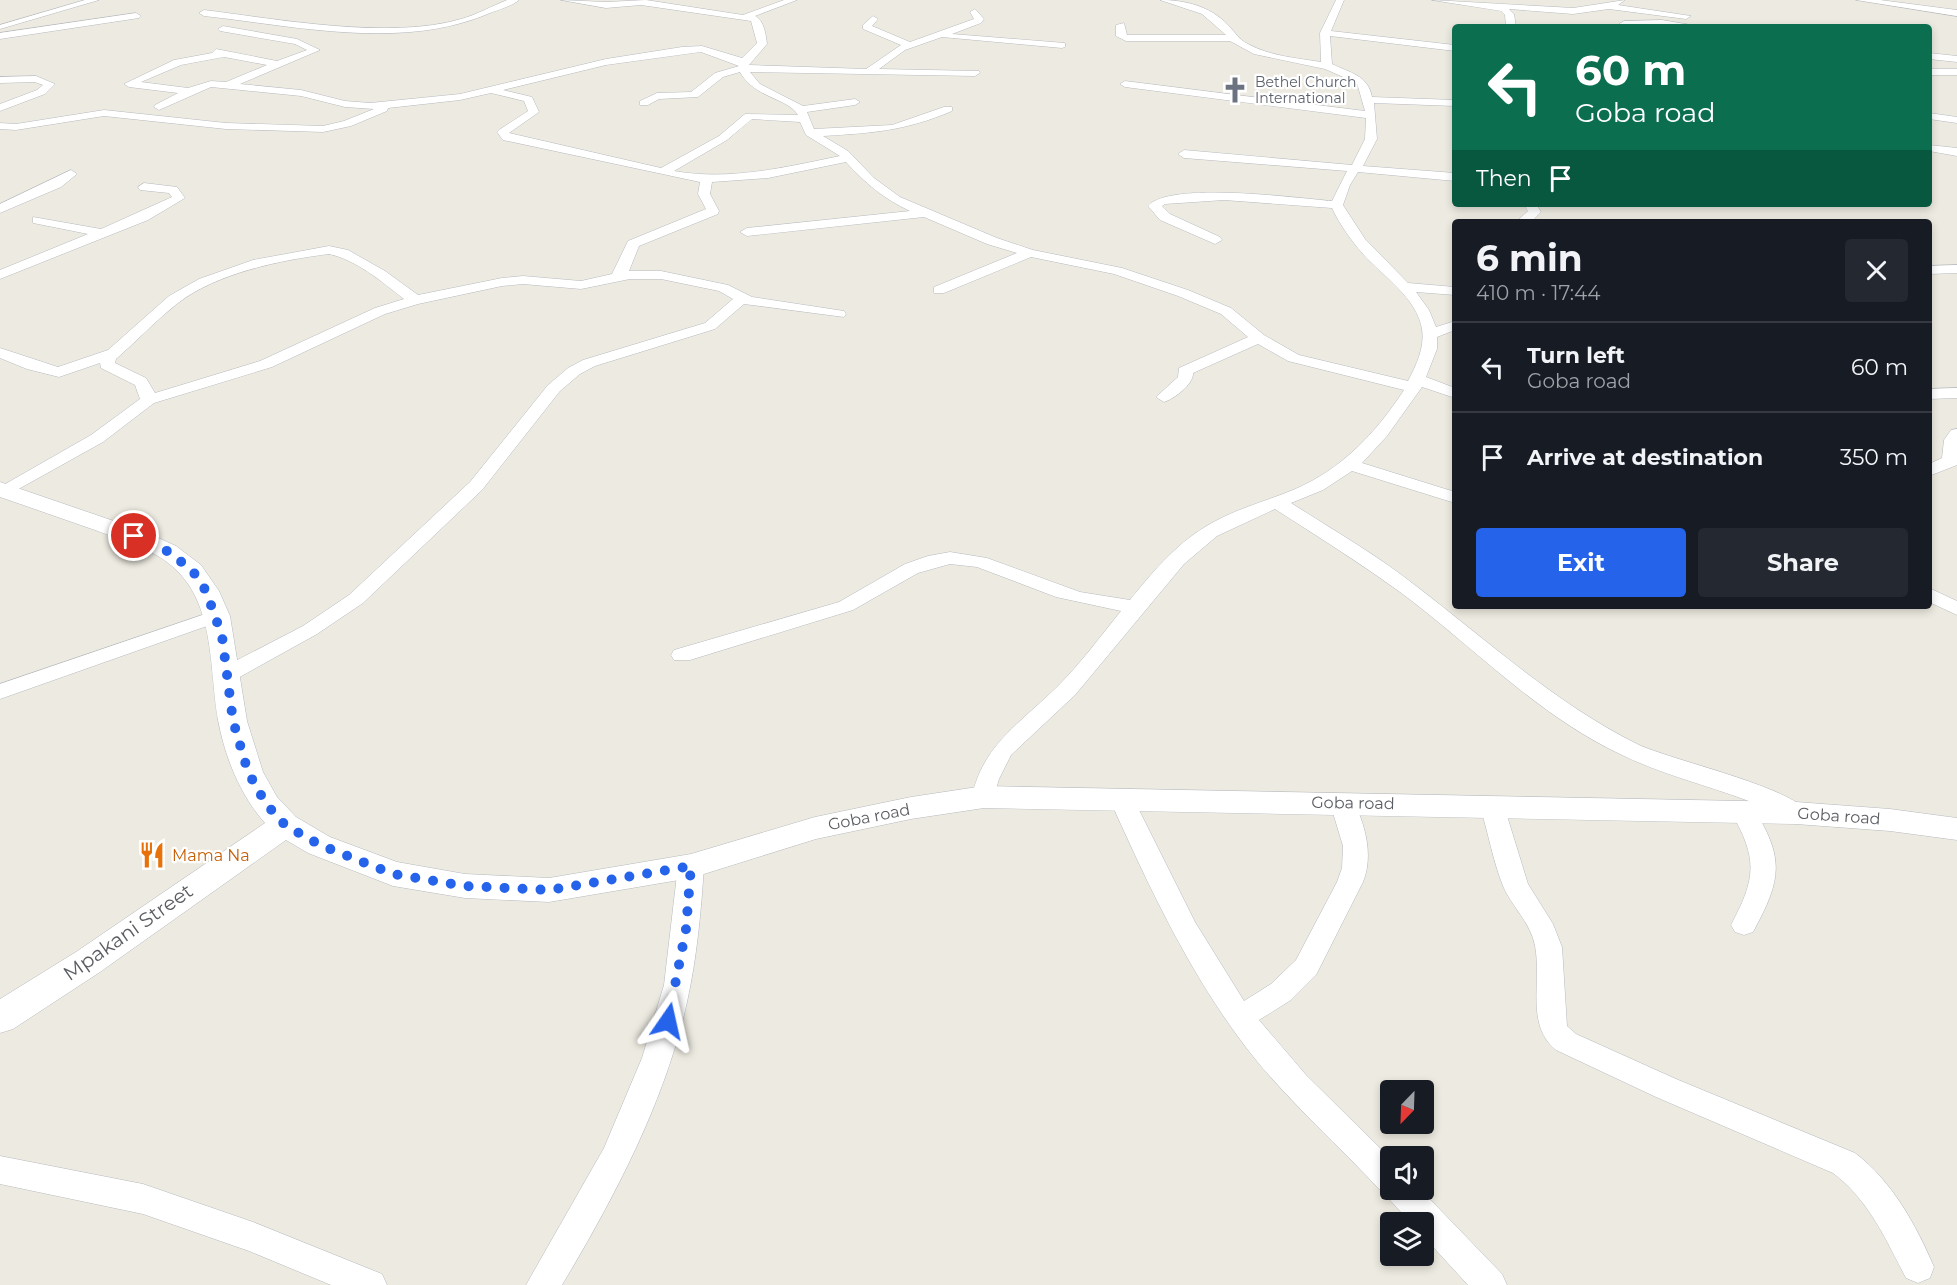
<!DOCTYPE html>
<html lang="en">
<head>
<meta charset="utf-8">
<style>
	:root { --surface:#171b24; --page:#242831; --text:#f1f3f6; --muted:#9ea1a6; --line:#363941; --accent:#2563eb }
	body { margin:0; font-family:Montserrat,sans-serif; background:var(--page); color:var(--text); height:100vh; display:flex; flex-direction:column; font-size:22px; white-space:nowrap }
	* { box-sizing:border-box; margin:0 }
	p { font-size:20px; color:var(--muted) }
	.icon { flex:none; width:33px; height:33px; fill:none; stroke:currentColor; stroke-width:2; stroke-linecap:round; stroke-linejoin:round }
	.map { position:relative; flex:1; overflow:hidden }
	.details { position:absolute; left:1452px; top:219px; width:480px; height:390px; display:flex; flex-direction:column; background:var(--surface); border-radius:6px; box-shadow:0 3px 9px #0003 }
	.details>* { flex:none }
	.guide { position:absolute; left:1452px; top:24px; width:480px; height:183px; border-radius:6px; box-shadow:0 3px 9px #0003; background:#0b6e4f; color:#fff; overflow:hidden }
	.needle { width:39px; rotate:203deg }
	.buttons { position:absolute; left:1380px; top:1080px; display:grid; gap:12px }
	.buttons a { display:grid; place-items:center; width:54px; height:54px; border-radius:6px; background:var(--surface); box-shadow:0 3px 9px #0003; font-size:30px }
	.pin { position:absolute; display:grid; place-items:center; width:51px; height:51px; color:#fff; margin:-26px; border:3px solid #fff; border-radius:50%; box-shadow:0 2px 6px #0007 }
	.me { position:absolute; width:66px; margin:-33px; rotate:11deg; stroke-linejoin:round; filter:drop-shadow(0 0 4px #0008) }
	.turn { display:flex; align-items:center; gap:21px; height:126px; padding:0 24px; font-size:27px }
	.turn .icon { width:78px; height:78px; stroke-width:2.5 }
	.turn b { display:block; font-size:42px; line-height:51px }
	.then { display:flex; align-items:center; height:57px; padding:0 24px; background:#0003; gap:12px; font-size:22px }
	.round { display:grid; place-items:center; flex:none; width:63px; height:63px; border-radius:6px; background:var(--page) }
	.head { display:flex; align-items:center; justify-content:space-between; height:102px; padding:0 24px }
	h1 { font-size:36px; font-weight:700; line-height:45px }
	.cta { display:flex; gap:12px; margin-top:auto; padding:12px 24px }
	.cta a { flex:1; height:69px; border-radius:6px; background:var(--accent); color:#fff; font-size:24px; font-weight:700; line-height:69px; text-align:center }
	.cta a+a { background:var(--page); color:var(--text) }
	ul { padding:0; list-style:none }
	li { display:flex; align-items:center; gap:18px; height:90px; padding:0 24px; border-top:2px solid var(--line) }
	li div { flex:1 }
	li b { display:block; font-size:22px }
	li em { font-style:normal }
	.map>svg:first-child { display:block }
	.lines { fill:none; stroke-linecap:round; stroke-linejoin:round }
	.minor-casing { stroke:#b7b9be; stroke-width:1 }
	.tertiary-casing { stroke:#b7b9be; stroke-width:1 }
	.minor { fill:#fff; fill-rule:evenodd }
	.tertiary { fill:#fff; fill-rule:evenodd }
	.route { stroke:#2563eb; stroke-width:10; stroke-dasharray:0 18 }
	.labels { text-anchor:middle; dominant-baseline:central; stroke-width:4.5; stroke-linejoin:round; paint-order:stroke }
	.far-worship-label { font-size:14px; fill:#5b616d; stroke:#fff; text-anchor:start }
	.street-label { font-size:16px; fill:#5a5d62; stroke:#fff }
	.food-label { font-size:16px; fill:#c56008; stroke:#fff; text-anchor:start }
	.near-street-label { font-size:20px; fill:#5a5d62; stroke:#fff }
</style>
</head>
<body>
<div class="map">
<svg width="1957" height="1285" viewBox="0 0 1957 1285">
	<rect width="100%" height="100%" fill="#edebe1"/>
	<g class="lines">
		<g class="minor-casing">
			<path id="minor" d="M85 0H99L0 29V25Z
				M507 0H519C512 6 500 9 490 13 402 51 296 26 204 16L199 13 204 10C278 19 390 40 461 19 476 15 492 6 507 0Z
				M561 0 606 2 646 0 743 15 784 0H797L755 16C764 20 766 35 767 44L749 65 866 69 901 45 863 29V25L873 16 878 19 872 26 910 42 974 19 970 12 975 9 984 19 981 23 952 34 1065 43V47L1062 48 942 37 905 50 879 69 979 71 980 73 975 76 750 72 760 84 803 106 855 99 860 102 855 105 807 112 814 129 892 125 944 107H952V111C905 131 872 133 823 136L848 151 874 178 900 197 997 238 1033 250 1122 268 1188 290 1231 308 1264 335 1299 355 1408 381C1416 366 1425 347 1422 329 1417 298 1383 276 1363 254 1351 240 1340 225 1332 208L1224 200 1165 204 1162 206 1170 214 1220 237 1222 240 1215 244 1160 220 1148 206C1169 181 1297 198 1332 201L1347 171 1184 158 1178 154 1184 150 1352 165 1365 139 1366 118 1125 87 1120 84 1125 81 1365 111 1357 83 1325 69 1254 54 1230 41H1126L1116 36V25L1124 23 1127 35H1226L1202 14 1160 0C1185 0 1210 6 1228 25 1236 33 1238 39 1248 44 1270 56 1296 58 1321 62L1320 33 1336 0H1344L1331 31 1455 45V51L1330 36 1332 64C1350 73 1368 75 1372 97L1455 100V106L1374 103 1377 139 1363 166 1455 173V181L1358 172 1350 185 1343 205 1365 239 1408 283 1455 287V295L1416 292 1429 310 1436 327 1455 321V330L1437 337V349L1426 377 1455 388V398L1422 387 1387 436 1362 463 1455 492V503L1352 471 1323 490 1291 503C1333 530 1377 555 1416 586 1488 641 1555 703 1637 744 1670 760 1793 787 1808 813L1805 819C1785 825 1764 806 1746 800 1706 785 1661 774 1622 755 1538 716 1474 647 1400 592 1360 563 1317 536 1275 509L1217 536 1184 564 1075 695 1011 755 999 779 992 803 984 805 976 803 972 797C982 745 1023 721 1058 686 1081 663 1100 637 1121 611L1056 597 977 567 950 564 918 573 853 610 690 660H674L671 655 674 650 839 602 905 564 928 556 950 552 987 558 1080 592 1130 600C1151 574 1175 545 1205 527 1232 510 1264 502 1293 490 1341 470 1376 433 1404 390L1288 361 1258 344 1193 373C1194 384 1174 399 1164 402L1156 397 1178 377 1179 368 1248 337 1221 314 1178 296 1114 274 1031 257 944 293H934V287L1017 253 987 244 924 217 747 236 740 232 747 228 910 211C884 199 865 183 846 162L768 178 712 182 710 194 719 211 718 214 639 246 629 271H661L728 285 752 297 844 311 846 314 844 317 744 304 715 329 595 366 580 374 560 391 482 490 363 603 317 634 236 679H220L217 674 220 669 303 626 349 595 470 482 548 385 568 368 583 360 705 323 733 299 719 291 661 279H630L581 289 523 284 502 286 418 304 385 314 272 367 154 403 103 442 6 496 0 495V487L91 435 140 399 135 385 101 368 100 363 59 377 27 369 0 358V348L58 367 108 350 169 296 199 279 253 260 329 246 348 250 385 271 418 295 502 278 523 276 581 281 612 274 628 241 706 209 698 194 700 182 503 140 497 132 499 130 528 111 524 101 491 93 460 100 388 108 387 111 351 126 323 132 226 129 104 116 16 130 0 129V123L16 124 104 110 226 123 323 126 344 121 374 109 345 107 301 96 211 87 159 110 154 107 155 105 178 93 129 87 124 84 174 60 212 53 216 49 277 61 307 50 295 44 220 31 218 29 223 26 297 39 320 50 240 84 301 90 345 101 370 103 460 94 606 59 682 47 702 46 742 58 757 43 751 21 641 5 606 8ZM701 52 739 66 715 73 691 92 657 93 640 101V105H648L659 99 698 97 723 77 740 72C754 98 788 98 798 115L745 114 719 136 661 168 509 133 539 112 532 97 503 90 606 65ZM224 57 267 65 226 82 211 81 188 88 141 82 181 65ZM752 119 800 122 806 135 840 156C786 167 730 181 674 171L727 140ZM329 254C357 260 382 282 404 299L375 308 260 361 155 393 146 378 115 363 116 359C137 341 156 320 178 303 217 273 281 260 329 254Z
				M1432 0 1573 8 1625 0 1618 5 1691 16 1686 19 1609 9 1573 14 1509 9 1514 14 1516 27H1506L1505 15 1501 11Z
				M1856 0H1880L1957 10V16Z
				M136 13 141 16 139 18 0 39V33Z
				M1662 20 1703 27H1624L1619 24 1624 21Z
				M1929 53 1957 56V62L1929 59Z
				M1929 69H1957V75H1929Z
				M36 76 55 84 45 94 0 111V104L37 90 43 85 35 82 0 83V77Z
				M1929 113 1957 117V123L1929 119Z
				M1929 145 1957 148V156L1929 151Z
				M71 170 77 174 61 187 0 213V204Z
				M144 183 177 187 185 198 148 220 0 279V270L88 234 33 223V217L101 229 172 197 169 193 140 190 138 187Z
				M1524 204H1536L1541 212 1531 222H1516L1528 211Z
				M1957 265V273L1929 274V266Z
				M1957 388V398L1929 399V389Z
				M1957 429V465L1929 476V464L1942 458 1944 440 1951 430Z
				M1929 588 1957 601V615L1929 602Z
				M217 610 224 612 227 616 224 620 0 699V684Z
				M1121 790 1129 792 1133 798 1195 922 1244 1001 1271 984 1296 960 1337 882 1342 868 1343 846 1330 803 1333 797 1342 795 1351 797C1365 822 1374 855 1363 882L1316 975 1291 1000 1259 1020 1306 1075 1390 1158V1190H1421L1502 1274 1507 1285H1468L1424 1237V1222H1410L1390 1200 1386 1192 1379 1189C1339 1146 1294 1106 1256 1060 1193 982 1150 889 1109 798L1113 792Z
				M1492 797 1501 800 1504 806 1528 884 1553 924 1562 947 1567 1026 1576 1034 1676 1079 1855 1153C1892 1181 1916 1225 1934 1267L1930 1278 1918 1283 1906 1278C1886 1240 1869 1200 1833 1173L1656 1097 1556 1050C1525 1025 1542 982 1535 946 1531 923 1512 907 1503 886 1493 861 1488 832 1480 806L1483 800Z
				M1743 803 1752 806C1785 858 1782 879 1753 932L1744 935 1735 932 1731 925C1756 878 1758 859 1731 812L1734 806Z
				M691 857 700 859 704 866C701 912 697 957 687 1002 665 1102 614 1198 562 1285H526L604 1148 642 1058 664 985 678 866 682 859Z
				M0 1156 143 1184 253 1222 382 1274 387 1285H331L249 1251 143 1214 0 1184Z"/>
		</g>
		<g class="tertiary-casing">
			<path id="tertiary" d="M0 482 143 531 176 546 201 565 219 591 230 616 247 721 263 772 277 797 296 817 330 837 397 862 465 874 549 878 691 854 815 817 911 797 984 786 1796 802 1890 809 1957 818V840L1890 831 1796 824 984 808 911 819 816 839 691 878 549 902 465 898 393 886 308 853 286 840 100 972 13 1029 0 1033V999L76 952 265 823C240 795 225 757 218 720 208 662 217 591 158 556 139 545 116 538 95 530 63 519 32 508 0 497Z"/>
		</g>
		<use href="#minor" class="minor"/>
		<use href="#tertiary" class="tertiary"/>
	</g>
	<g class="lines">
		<path class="route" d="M134 536 167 551 192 570 206 591 222 636 233 721 248 772 266 804 285 825 320 845 393 874 465 886 549 890 691 866 686 929 668 1021"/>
	</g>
	<defs>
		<g id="church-bare" transform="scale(2.07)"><path d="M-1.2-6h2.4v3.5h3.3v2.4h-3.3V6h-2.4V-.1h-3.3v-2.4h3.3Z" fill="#6b7280" stroke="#fff" stroke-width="2.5" paint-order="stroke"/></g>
		<g id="restaurant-bare" transform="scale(2.07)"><path d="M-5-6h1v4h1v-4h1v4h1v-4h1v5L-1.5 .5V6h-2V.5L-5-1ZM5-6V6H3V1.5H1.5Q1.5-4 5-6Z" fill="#e8710a" stroke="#fff" stroke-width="2.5" paint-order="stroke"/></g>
	</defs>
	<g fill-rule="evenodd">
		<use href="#church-bare" x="1235" y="90"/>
		<use href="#restaurant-bare" x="152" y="855"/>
	</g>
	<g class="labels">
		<g class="far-worship-label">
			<text x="1255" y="82">Bethel Church<tspan x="1255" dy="16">International</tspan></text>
		</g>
		<g class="street-label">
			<text transform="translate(1353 803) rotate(1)">Goba road</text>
			<text transform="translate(1839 816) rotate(4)">Goba road</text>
			<text transform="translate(869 817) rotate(-11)">Goba road</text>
		</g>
		<g class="food-label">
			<text x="172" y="855">Mama Na</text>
		</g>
		<g class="near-street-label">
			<text transform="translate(128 932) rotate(-35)">Mpakani Street</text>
		</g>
	</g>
</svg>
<div class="buttons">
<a><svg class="needle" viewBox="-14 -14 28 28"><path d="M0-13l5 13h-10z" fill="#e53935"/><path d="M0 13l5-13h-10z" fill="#9ea1a6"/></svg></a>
<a><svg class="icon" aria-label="sound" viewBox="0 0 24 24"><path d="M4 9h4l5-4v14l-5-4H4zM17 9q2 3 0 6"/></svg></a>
<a><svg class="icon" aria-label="layers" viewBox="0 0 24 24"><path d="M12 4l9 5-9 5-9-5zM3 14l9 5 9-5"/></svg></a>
</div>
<div class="pin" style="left:134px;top:536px;background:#d93025"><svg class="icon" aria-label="arrive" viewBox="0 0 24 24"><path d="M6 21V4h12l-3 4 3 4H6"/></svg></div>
<svg class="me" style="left:668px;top:1021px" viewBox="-20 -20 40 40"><path d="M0-17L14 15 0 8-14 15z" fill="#2563eb" stroke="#fff" stroke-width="4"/></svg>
<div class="guide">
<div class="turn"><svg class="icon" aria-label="left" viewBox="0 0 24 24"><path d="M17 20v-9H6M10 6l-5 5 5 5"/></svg><div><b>60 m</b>Goba road</div></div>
<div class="then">Then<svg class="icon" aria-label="arrive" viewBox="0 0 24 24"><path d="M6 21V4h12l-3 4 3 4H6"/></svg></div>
</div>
<section class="details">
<div class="head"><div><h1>6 min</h1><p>410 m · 17:44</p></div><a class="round"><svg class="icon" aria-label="close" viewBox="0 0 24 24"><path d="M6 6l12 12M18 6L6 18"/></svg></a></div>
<ul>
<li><svg class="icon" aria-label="left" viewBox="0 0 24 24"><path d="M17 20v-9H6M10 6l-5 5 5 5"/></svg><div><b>Turn left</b><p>Goba road</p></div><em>60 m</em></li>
<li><svg class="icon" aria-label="arrive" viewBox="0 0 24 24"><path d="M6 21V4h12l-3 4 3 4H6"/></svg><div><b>Arrive at destination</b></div><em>350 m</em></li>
</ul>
<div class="cta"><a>Exit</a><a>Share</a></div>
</section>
</div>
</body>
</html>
